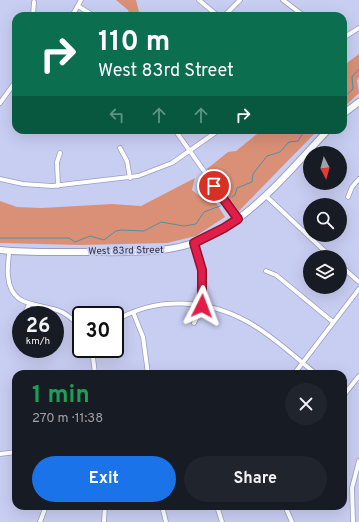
<!DOCTYPE html>
<html lang="en">
<head>
<meta charset="utf-8">
<style>
	:root { --surface:#171b24; --page:#20242c; --text:#f1f3f6; --muted:#9ea1a6; --accent:#1a73e8 }
	body { margin:0; font-family:Overpass,sans-serif; background:var(--page); color:var(--text); height:100vh; display:flex; flex-direction:column; font-size:15px; white-space:nowrap }
	* { box-sizing:border-box; margin:0 }
	p { font-size:13px; color:var(--muted) }
	.icon { flex:none; width:22px; height:22px; fill:none; stroke:currentColor; stroke-width:2; stroke-linecap:round; stroke-linejoin:round }
	.map { position:relative; flex:1; overflow:hidden }
	.side { position:absolute; left:12px; top:370px; width:335px; height:140px; display:flex; flex-direction:column; background:var(--surface); border-radius:12px; box-shadow:0 4px 16px #0002 }
	.side>* { flex:none }
	.hud { position:absolute; left:12px; top:12px; width:335px; height:122px; border-radius:12px; box-shadow:0 4px 16px #0002; background:#0b6e4f; color:#fff; overflow:hidden }
	.needle { width:26px; rotate:174deg }
	.controls { position:absolute; left:303px; top:146px; display:grid; gap:8px }
	.controls a { display:grid; place-items:center; width:44px; height:44px; border-radius:50%; background:var(--surface); box-shadow:0 4px 16px #0002; font-size:20px }
	.speed { position:absolute; left:12px; top:306px; display:flex; gap:8px; font-size:20px; font-weight:700; text-align:center }
	.speed>* { display:grid; place-content:center; width:52px; height:52px; border-radius:50%; background:var(--surface); box-shadow:0 4px 16px #0002; line-height:1 }
	.speed small { font-size:10px; font-weight:400 }
	.speed .limit { border:2px solid #111; border-radius:6px; background:#fff; color:#111 }
	.pin { position:absolute; display:grid; place-items:center; width:34px; height:34px; color:#fff; margin:-17px; border:2px solid #fff; border-radius:50%; box-shadow:0 1px 4px #0007 }
	.me { position:absolute; width:44px; margin:-22px; rotate:3deg; stroke-linejoin:round; filter:drop-shadow(0 0 3px #0008) }
	.turn { display:flex; align-items:center; gap:14px; height:84px; padding:0 20px; font-size:18px }
	.turn .icon { width:52px; height:52px; stroke-width:2.5 }
	.turn b { display:block; font-size:28px; line-height:34px }
	.lanes { display:flex; align-items:center; height:38px; padding:0 20px; background:#0003; justify-content:center; gap:20px; direction:ltr }
	.lanes .off { opacity:.35 }
	.round { display:grid; place-items:center; flex:none; width:42px; height:42px; border-radius:21px; background:var(--page) }
	.headline { display:flex; align-items:center; justify-content:space-between; height:68px; padding:0 20px }
	h1 { font-size:24px; font-weight:700; line-height:30px; color:#1e9e55 }
	.cta { display:flex; gap:8px; margin-top:auto; padding:8px 20px }
	.cta a { flex:1; height:46px; border-radius:24px; background:var(--accent); color:#fff; font-size:16px; font-weight:700; line-height:46px; text-align:center }
	.cta a+a { background:var(--page); color:var(--text) }
	.map>svg:first-child { display:block }
	.green { fill:#da9077 }
	.lines { fill:none; stroke-linecap:round; stroke-linejoin:round }
	.stream { stroke:#4c90a7; stroke-width:1 }
	.street-casing { stroke:#999dc0; stroke-width:5.5 }
	.secondary-casing { stroke:#999dc0; stroke-width:8 }
	.street { stroke:#fff; stroke-width:4 }
	.secondary { stroke:#fff; stroke-width:6 }
	.route-casing { stroke:#92132f; stroke-width:10 }
	.route { stroke:#e11d48; stroke-width:7 }
	.labels { text-anchor:middle; dominant-baseline:central; stroke-width:3.5; stroke-linejoin:round; paint-order:stroke }
	.street-label { font-size:10px; fill:#303240; stroke:#c8cdf2 }
</style>
</head>
<body>
<div class="map">
<svg width="359" height="522" viewBox="0 0 359 522">
	<rect width="100%" height="100%" fill="#c8cdf2"/>
	<path class="green" d="M116 0H136L140 16H130L128 10Z
		M359 54V78L357 80 359 93 343 108V66Z
		M262 130H318L239 211 207 169 228 152 236 151Z
		M195 178 192 190 202 198 210 193 225 217 196 236 167 243 81 245 0 243V201L17 207 42 208 112 204 141 206Z"/>
	<g class="lines">
		<path class="stream" d="M343 98 353 89 352 77 359 69
			M232 197 235 195 237 188 252 182 253 174 267 156 280 152 289 142 298 141 305 130
			M0 238H69L75 242 90 236 104 240 116 231 121 230 144 231 161 222 184 226 196 224 204 212 220 206"/>
		<g class="street-casing">
			<path id="street" d="M199 0 218 16
				M283 0 304 16
				M78 6 94 16
				M33 16 34 2
				M72 16 81 0
				M224 16 240 0
				M343 38 359 28
				M0 103 16 81
				M175 130 238 219
				M120 148 127 161 130 178
				M0 179 23 184 52 186 138 176 172 163 219 130
				M58 186 57 162 60 153
				M266 196 331 257
				M348 197 352 187 359 179
				M9 251C9 259 7 267 8 276 11 310 40 302 62 312 69 316 75 321 81 327
				M340 265 359 282
				M266 271 276 275 333 322
				M133 312 143 337 148 374
				M24 315 29 305
				M115 321C156 296 207 299 248 322 272 335 295 357 316 374
				M194 323 202 306 203 283 195 243
				M19 336 21 322
				M92 349 95 374
				M294 374 359 289
				M343 396 359 376
				M0 454 16 452
				M162 506 166 522
				M217 506 222 522
				M285 506 292 522
				M40 522 46 506
				M104 522 105 506
				M353 522 352 488 359 461"/>
		</g>
		<g class="secondary-casing">
			<path id="secondary" d="M343 114 359 102
				M0 250C28 253 56 252 85 252 134 252 182 256 225 228 265 202 296 164 328 130"/>
		</g>
		<use href="#street" class="street"/>
		<use href="#secondary" class="secondary"/>
	</g>
	<g class="lines">
		<g class="route-casing">
			<path id="route" d="M202 306V270L194 243 224 228 238 219 214 186"/>
		</g>
		<use href="#route" class="route"/>
	</g>
	<g class="labels">
		<g class="street-label">
			<text transform="translate(126 251) rotate(-1)">West 83rd Street</text>
		</g>
	</g>
</svg>
<div class="controls">
<a><svg class="needle" viewBox="-14 -14 28 28"><path d="M0-13l5 13h-10z" fill="#e53935"/><path d="M0 13l5-13h-10z" fill="#9ea1a6"/></svg></a>
<a><svg class="icon" aria-label="search" viewBox="0 0 24 24"><circle cx="10" cy="10" r="6"/><path d="M15 15l6 6"/></svg></a>
<a><svg class="icon" aria-label="layers" viewBox="0 0 24 24"><path d="M12 4l9 5-9 5-9-5zM3 14l9 5 9-5"/></svg></a>
</div>
<div class="speed"><div>26<small>km/h</small></div><div class="limit">30</div></div>
<div class="pin" style="left:214px;top:186px;background:#d93025"><svg class="icon" aria-label="arrive" viewBox="0 0 24 24"><path d="M6 21V4h12l-3 4 3 4H6"/></svg></div>
<svg class="me" style="left:202px;top:306px" viewBox="-20 -20 40 40"><path d="M0-17L14 15 0 8-14 15z" fill="#e11d48" stroke="#fff" stroke-width="4"/></svg>
<div class="hud">
<div class="turn"><svg class="icon" aria-label="right" viewBox="0 0 24 24"><path d="M7 20v-9h11M14 6l5 5-5 5"/></svg><div><b>110 m</b>West 83rd Street</div></div>
<div class="lanes"><svg class="icon off" aria-label="left" viewBox="0 0 24 24"><path d="M17 20v-9H6M10 6l-5 5 5 5"/></svg><svg class="icon off" aria-label="ahead" viewBox="0 0 24 24"><path d="M12 20V5M6 11l6-6 6 6"/></svg><svg class="icon off" aria-label="ahead" viewBox="0 0 24 24"><path d="M12 20V5M6 11l6-6 6 6"/></svg><svg class="icon" aria-label="right" viewBox="0 0 24 24"><path d="M7 20v-9h11M14 6l5 5-5 5"/></svg></div>
</div>
<section class="side">
<div class="headline"><div><h1>1 min</h1><p>270 m · 11:38</p></div><a class="round"><svg class="icon" aria-label="close" viewBox="0 0 24 24"><path d="M6 6l12 12M18 6L6 18"/></svg></a></div>
<div class="cta"><a>Exit</a><a>Share</a></div>
</section>
</div>
</body>
</html>
